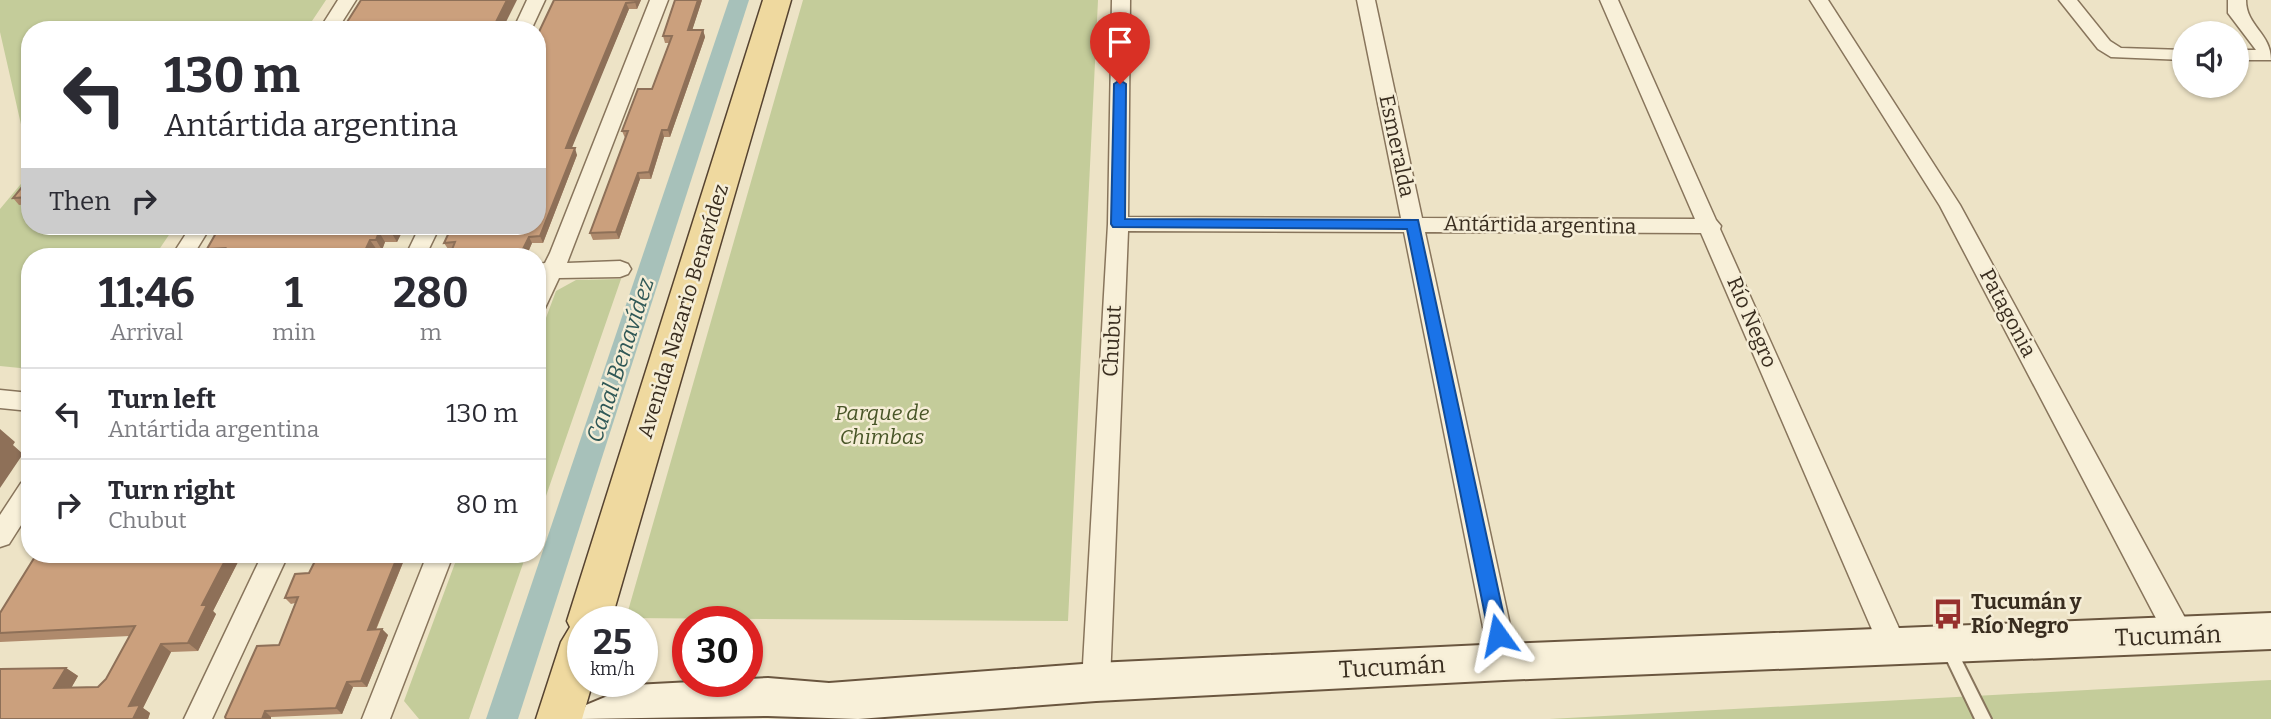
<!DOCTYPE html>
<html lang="en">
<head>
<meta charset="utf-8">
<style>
	:root { --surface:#fff; --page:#f7f7f7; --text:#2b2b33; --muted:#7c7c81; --line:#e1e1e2 }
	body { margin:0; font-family:Bitter,serif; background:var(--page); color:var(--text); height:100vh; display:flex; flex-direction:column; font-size:26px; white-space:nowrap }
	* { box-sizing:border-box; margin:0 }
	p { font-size:23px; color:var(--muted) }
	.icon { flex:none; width:38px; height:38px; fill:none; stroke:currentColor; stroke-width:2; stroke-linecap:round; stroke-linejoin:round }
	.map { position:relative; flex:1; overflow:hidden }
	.panel { position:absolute; left:21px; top:248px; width:525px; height:315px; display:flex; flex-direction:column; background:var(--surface); border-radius:28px; box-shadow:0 2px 5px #0004 }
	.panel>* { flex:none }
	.banner { position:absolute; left:21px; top:21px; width:525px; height:214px; border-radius:28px; box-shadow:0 2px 5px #0004; background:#fff; color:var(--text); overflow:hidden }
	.buttons { position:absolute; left:2172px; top:21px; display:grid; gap:14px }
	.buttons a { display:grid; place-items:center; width:77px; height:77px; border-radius:50%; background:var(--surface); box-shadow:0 2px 5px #0004; font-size:35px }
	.speed { position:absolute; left:567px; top:606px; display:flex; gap:14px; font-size:35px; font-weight:700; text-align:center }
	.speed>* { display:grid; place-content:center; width:91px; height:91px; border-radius:50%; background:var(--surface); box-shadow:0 2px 5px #0004; line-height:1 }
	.speed small { font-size:18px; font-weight:400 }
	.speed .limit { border:10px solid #d22; background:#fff; color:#111 }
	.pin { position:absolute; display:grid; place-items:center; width:60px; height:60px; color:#fff; margin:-72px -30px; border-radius:50% 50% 50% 0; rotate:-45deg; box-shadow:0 0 7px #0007 }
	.pin .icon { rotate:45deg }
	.me { position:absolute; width:77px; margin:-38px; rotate:348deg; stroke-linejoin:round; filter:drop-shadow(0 0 5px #0008) }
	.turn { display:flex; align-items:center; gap:24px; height:147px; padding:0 28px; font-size:32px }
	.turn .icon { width:91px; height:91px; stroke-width:2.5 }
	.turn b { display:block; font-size:49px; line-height:60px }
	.then { display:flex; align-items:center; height:66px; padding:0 28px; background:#0003; gap:14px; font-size:26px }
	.eta { display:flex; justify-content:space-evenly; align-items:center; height:119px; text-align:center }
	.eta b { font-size:42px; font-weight:700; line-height:49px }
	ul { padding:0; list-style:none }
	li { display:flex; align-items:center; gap:21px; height:91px; padding:0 28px; border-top:2px solid var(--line) }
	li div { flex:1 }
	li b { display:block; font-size:26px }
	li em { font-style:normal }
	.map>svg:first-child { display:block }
	.green { fill:#c4cc9a }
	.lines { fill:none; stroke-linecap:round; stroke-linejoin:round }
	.canal { fill:#a7c1ba; fill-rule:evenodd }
	.service-casing { stroke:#88755c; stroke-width:4 }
	.minor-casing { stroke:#88755c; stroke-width:3 }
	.secondary-casing { stroke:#6a563f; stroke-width:4 }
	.primary-casing { stroke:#564330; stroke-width:3 }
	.service { fill:#f8f0d9; fill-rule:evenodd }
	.minor { fill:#f8f0d9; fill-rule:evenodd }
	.secondary { fill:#f8f0d9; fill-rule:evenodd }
	.primary { fill:#efd99f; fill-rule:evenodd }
	.wall { fill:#af8a6c }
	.shaded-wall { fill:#8e7058 }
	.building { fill:#cba07d; stroke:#8e7058; stroke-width:2 }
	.route { fill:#1a73e8; stroke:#114b97; stroke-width:2 }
	.labels { text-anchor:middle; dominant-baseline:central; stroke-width:5; stroke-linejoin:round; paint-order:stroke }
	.street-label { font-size:21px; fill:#392d1f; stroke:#f5edd6 }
	.park-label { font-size:21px; font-style:italic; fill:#485527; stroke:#f5edd6 }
	.poi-label { font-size:21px; font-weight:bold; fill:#392d1f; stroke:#f5edd6; text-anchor:start }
	.water-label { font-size:23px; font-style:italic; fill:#2f5857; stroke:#f5edd6 }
	.near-street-label { font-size:24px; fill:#392d1f; stroke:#f5edd6 }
</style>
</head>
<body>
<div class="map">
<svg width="2271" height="719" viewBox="0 0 2271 719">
	<rect width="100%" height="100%" fill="#ede3c6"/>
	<path class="green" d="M0 0H326L306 30H30V164L0 32Z
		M803 0H1098L1068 621 626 618Z
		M30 173V226H175L154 257H30V369L0 366V209Z
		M621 279 537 522V342L556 291 576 280Z
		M458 555H526L469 719H419L404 701Z
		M2271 680V719H1549Z"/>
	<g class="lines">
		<path class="canal" d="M729 0H749L518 719H486Z"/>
		<g class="service-casing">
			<path id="service" d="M1948 641 1953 643 1991 719H1975L1941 648 1943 643Z"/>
		</g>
		<g class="minor-casing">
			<path id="minor" d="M338 0H356L337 30H319Z
				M527 0H545L531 30H513Z
				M650 0H668L567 263 620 261 628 264 631 269 628 274 620 277 559 278 545 308 537 310V264L545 263 550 253Z
				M1112 0H1130L1128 217 1401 218 1357 0H1375L1422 218 1695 219 1600 0H1618L1716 220 1721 226 1720 229 1907 646 1903 655 1893 658 1883 655 1701 233 1425 232 1518 662 1514 671 1504 675 1494 671 1490 662 1404 232 1128 231 1110 682 1106 691 1096 695 1086 691 1082 682 1108 224Z
				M1810 0H1828L1960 205 2190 627 2194 636 2190 645 2180 648 2170 645 1940 206Z
				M2059 0H2077L2110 41 2121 48 2184 50V60L2111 57 2098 49Z
				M2228 0H2246C2246 26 2271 33 2271 60H2236V50H2256L2228 13Z
				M191 226H211L192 257H171Z
				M420 226H440L425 257H405Z
				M0 390 30 393V411L0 408Z
				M30 480V511L9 544 0 547V515L21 483Z
				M262 555H288L212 719H184Z
				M427 555H453L390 719H362Z"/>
		</g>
		<g class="secondary-casing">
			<path id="secondary" d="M2271 613V649L1504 680 1096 701 858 719 768 716 580 719 586 705 634 685 768 678 829 683 1096 663 1504 644Z"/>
		</g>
		<g class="primary-casing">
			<path id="primary" d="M763 0H791L611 621H583V681H593L582 719H536L561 642 570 627 567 621Z"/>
		</g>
		<use href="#service" class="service"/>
		<use href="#minor" class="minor"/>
		<use href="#secondary" class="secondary"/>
		<use href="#primary" class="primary"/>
	</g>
	<path class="wall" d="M554 0H641L637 9H629L572 144 571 148 577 155 543 243H532L526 257H449L452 249H448L444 243Z
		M702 0 692 30H703L705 37 670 137H664L651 179H640L619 239 593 240 590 233 625 138 622 131 652 89 670 43H665L663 36Z
		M30 177V204L19 205 13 198Z
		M405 226 397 242H385L382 250H377L373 257H213L207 249Z
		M36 555H245L244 558H240L213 611 216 614 198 651 171 652 143 708 150 713 148 719H0L66 668 78 676 71 688 98 687 106 679 130 636 0 642V613Z
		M406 555 376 630 382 629 388 635 367 687H353L342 714 226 719 279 645 295 603 291 604 285 598 309 573Z"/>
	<path class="shaded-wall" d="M507 0H517L502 30H492Z
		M636 0H641L637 9 635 2Z
		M698 0H702L690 37 688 30Z
		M626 3 629 9 569 155 566 148Z
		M703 30 705 37 670 137 668 130Z
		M662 130 664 137 651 179 649 172Z
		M575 148 577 155 543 243 540 236Z
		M638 173 640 179 619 239 616 232Z
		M394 226H405L397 242 391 232Z
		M379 232 385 242 382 250 376 240Z
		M529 237 532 243 526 257H519Z
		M370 240 377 250 373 257H362Z
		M0 429 15 442 13 445 23 454 0 488Z
		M228 555H236L240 558 213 611 216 614 198 651 188 643 202 605Z
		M398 555H406L373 636 368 630Z
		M382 629 388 635 367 687 361 681Z
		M161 644 171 652 143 708 150 713 148 719H133L129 706Z
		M66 668 78 676 66 697 54 688Z
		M347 682 353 687 342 714 336 708Z
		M265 711 271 717V719H262Z"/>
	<path class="building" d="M361 0H507L492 30H342Z
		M554 0H636L635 2 626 3 570 138 566 148H575L540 236 529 237 519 257H449L455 242 444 243 452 226H537V36Z
		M675 0H698L688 30H703L668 130H662L649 172 638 173 616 232 590 233 628 131H622L638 89H652L672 36H663Z
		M30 177V197L13 198Z
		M220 226H394L391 232H379L376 240H370L362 257H219L225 248 207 249Z
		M36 555H228L202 605H207L188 643 161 644 129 706 140 705 133 719H0V669L66 668 54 688 98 687 106 679 135 626 0 633V613Z
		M318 555H398L368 630 382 629 361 681 347 682 336 708 265 711 262 719H226L225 717 257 646 279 645 298 597 285 598 295 574 309 573Z"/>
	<path class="route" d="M1120 80 1126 84 1125 219 1418 220 1508 635 1505 641 1498 643 1491 641 1489 635 1407 229 1113 227 1111 224 1114 84Z"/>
	<defs>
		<g id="bus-bare" transform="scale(2.415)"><path d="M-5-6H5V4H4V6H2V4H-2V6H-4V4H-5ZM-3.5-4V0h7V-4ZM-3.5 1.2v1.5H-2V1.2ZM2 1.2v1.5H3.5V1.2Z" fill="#96302d" stroke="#f5edd6" stroke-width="2.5" paint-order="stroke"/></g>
	</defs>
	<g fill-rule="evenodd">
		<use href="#bus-bare" x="1948" y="614"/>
	</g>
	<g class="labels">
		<g class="street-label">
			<text transform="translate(1397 146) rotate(78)">Esmeralda</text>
			<text transform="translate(1540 225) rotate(1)">Antártida argentina</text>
			<text transform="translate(683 311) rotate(-73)">Avenida Nazario Benavídez</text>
			<text transform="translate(2008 313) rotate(62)">Patagonia</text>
			<text transform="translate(1752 322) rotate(67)">Río Negro</text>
			<text transform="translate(1112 341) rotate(-87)">Chubut</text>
		</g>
		<g class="park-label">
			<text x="882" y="413">Parque de<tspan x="882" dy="24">Chimbas</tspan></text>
		</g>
		<g class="poi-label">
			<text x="1971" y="602">Tucumán y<tspan x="1971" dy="24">Río Negro</tspan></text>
		</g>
		<g class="water-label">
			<text transform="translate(620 360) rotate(-72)">Canal Benavídez</text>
		</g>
		<g class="near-street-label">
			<text transform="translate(2168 636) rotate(-2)">Tucumán</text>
			<text transform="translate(1392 667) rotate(-3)">Tucumán</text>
		</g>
	</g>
</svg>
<div class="buttons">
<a><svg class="icon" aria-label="sound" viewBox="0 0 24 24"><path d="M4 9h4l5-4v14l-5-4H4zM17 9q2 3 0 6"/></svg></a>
</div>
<div class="speed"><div>25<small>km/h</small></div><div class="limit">30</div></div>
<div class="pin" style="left:1120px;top:84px;background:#d93025"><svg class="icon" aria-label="arrive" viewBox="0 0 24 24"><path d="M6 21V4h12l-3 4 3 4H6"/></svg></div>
<svg class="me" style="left:1498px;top:635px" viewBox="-20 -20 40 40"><path d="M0-17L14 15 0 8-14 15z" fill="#1a73e8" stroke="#fff" stroke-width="4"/></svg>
<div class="banner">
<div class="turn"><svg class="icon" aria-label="left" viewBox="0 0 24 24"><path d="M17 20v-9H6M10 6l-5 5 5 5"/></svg><div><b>130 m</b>Antártida argentina</div></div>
<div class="then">Then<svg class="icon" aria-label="right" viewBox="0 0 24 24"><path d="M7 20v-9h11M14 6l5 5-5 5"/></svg></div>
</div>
<section class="panel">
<div class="eta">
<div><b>11:46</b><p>Arrival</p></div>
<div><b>1</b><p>min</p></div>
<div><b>280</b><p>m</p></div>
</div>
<ul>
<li><svg class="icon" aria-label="left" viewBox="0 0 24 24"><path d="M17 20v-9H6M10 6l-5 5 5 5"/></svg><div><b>Turn left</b><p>Antártida argentina</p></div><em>130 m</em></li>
<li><svg class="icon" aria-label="right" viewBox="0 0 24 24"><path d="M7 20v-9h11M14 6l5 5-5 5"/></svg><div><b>Turn right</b><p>Chubut</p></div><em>80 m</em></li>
</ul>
</section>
</div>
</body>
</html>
